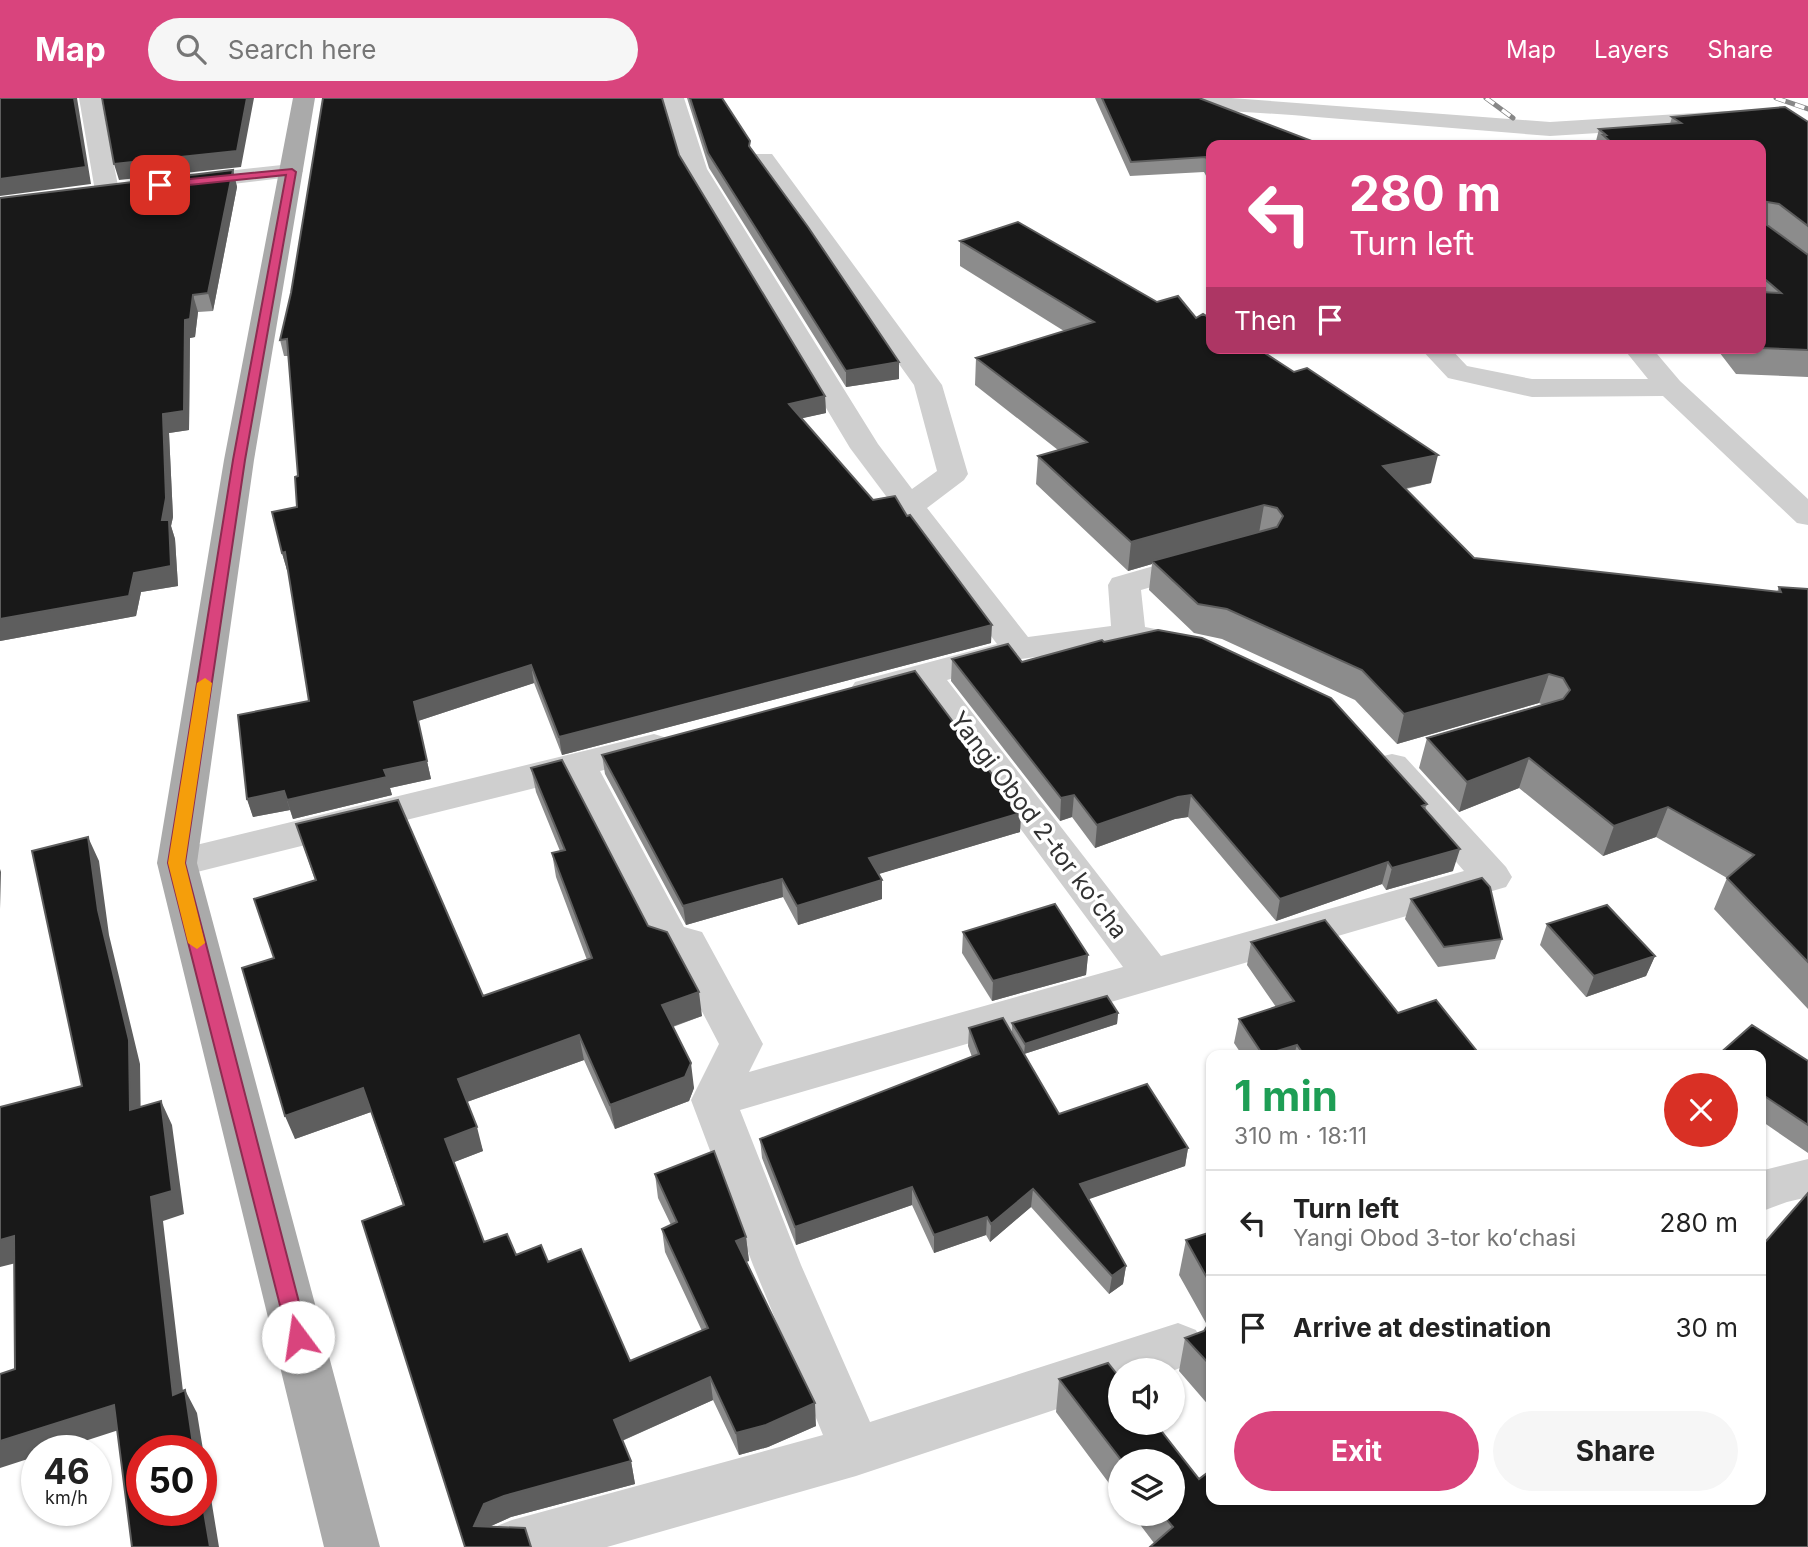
<!DOCTYPE html>
<html lang="en">
<head>
<meta charset="utf-8">
<style>
	:root { --surface:#fff; --page:#f6f6f6; --text:#222; --muted:#767676; --line:#e0e0e0; --accent:#d9447d }
	body { margin:0; font-family:Inter,sans-serif; background:var(--page); color:var(--text); height:100vh; display:flex; flex-direction:column; font-size:26px; white-space:nowrap }
	* { box-sizing:border-box; margin:0 }
	p { font-size:23px; color:var(--muted) }
	.icon { flex:none; width:38px; height:38px; fill:none; stroke:currentColor; stroke-width:2; stroke-linecap:round; stroke-linejoin:round }
	.map { position:relative; flex:1; overflow:hidden }
	.details { position:absolute; left:1206px; top:952px; width:560px; height:455px; display:flex; flex-direction:column; background:var(--surface); border-radius:14px; box-shadow:0 2px 5px #0004 }
	.details>* { flex:none }
	.top-card { position:absolute; left:1206px; top:42px; width:560px; height:214px; border-radius:14px; box-shadow:0 2px 5px #0004; background:#d9447d; color:#fff; overflow:hidden }
	.controls { position:absolute; left:1108px; top:1260px; display:grid; gap:14px }
	.controls a { display:grid; place-items:center; width:77px; height:77px; border-radius:50%; background:var(--surface); box-shadow:0 2px 5px #0004; font-size:35px }
	.speed { position:absolute; left:21px; top:1337px; display:flex; gap:14px; font-size:35px; font-weight:700; text-align:center }
	.speed>* { display:grid; place-content:center; width:91px; height:91px; border-radius:50%; background:var(--surface); box-shadow:0 2px 5px #0004; line-height:1 }
	.speed small { font-size:18px; font-weight:400 }
	.speed .limit { border:10px solid #d22; background:#fff; color:#111 }
	.pin { position:absolute; display:grid; place-items:center; width:60px; height:60px; color:#fff; margin:-30px; border-radius:14px; box-shadow:0 4px 10px #0006 }
	.me { position:absolute; width:77px; margin:-38px; rotate:346deg; stroke-linejoin:round; filter:drop-shadow(0 0 5px #0008) }
	.turn { display:flex; align-items:center; gap:24px; height:147px; padding:0 28px; font-size:32px }
	.turn .icon { width:91px; height:91px; stroke-width:2.5 }
	.turn b { display:block; font-size:49px; line-height:60px }
	.then { display:flex; align-items:center; height:66px; padding:0 28px; background:#0003; gap:14px; font-size:26px }
	.round { display:grid; place-items:center; flex:none; width:74px; height:74px; border-radius:37px; background:var(--page) }
	.overview { display:flex; align-items:center; justify-content:space-between; height:119px; padding:0 28px }
	h1 { font-size:42px; font-weight:700; line-height:52px; color:#1e9e55 }
	.primary-button { display:flex; gap:14px; margin-top:auto; padding:14px 28px }
	.primary-button a { flex:1; height:80px; border-radius:42px; background:var(--accent); color:#fff; font-size:28px; font-weight:700; line-height:80px; text-align:center }
	.primary-button a+a { background:var(--page); color:var(--text) }
	ul { padding:0; list-style:none }
	li { display:flex; align-items:center; gap:21px; height:105px; padding:0 28px; border-top:2px solid var(--line) }
	li div { flex:1 }
	li b { display:block; font-size:26px }
	li em { font-style:normal }
	header { display:flex; align-items:center; gap:42px; box-sizing:border-box; height:98px; padding:0 35px; background:var(--accent); color:#fff }
	header strong { font-size:33px }
	nav { display:flex; gap:38px; margin-inline-start:auto; font-size:24px }
	.search { width:490px; height:63px; background:var(--page); display:flex; align-items:center; gap:18px; box-sizing:border-box; padding:0 24px; border-radius:38px; color:var(--muted); font-size:26px }
	.map>svg:first-child { display:block }
	.lines { fill:none; stroke-linecap:round; stroke-linejoin:round }
	.minor { fill:#cfcfcf; fill-rule:evenodd }
	.major { fill:#aaa; fill-rule:evenodd }
	.rail-casing { stroke:#878787; stroke-width:5 }
	.rail { stroke:#fff; stroke-width:3.5; stroke-dasharray:10; stroke-linecap:butt }
	.wall { fill:#8c8c8c }
	.shaded-wall { fill:#5e5e5e }
	.building { fill:#191919; stroke:#5e5e5e; stroke-width:2 }
	.route { fill:#d9447d; stroke:#8d2c51; stroke-width:2 }
	.slow { fill:#f59e0b }
	.labels { text-anchor:middle; dominant-baseline:central; stroke-width:7; stroke-linejoin:round; paint-order:stroke }
	.street-label { font-size:24px; fill:#323232; stroke:#fff }
</style>
</head>
<body>
<header>
<strong>Map</strong>
<div class="search"><svg class="icon" aria-label="search" viewBox="0 0 24 24"><circle cx="10" cy="10" r="6"/><path d="M15 15l6 6"/></svg>Search here</div>
<nav><a>Map</a><a>Layers</a><a>Share</a></nav>
</header>
<div class="map">
<svg width="1808" height="1449" viewBox="0 0 1808 1449">
	<rect width="100%" height="100%" fill="#fff"/>
	<g class="lines">
		<path class="minor" d="M79 0H101L119 93 115 98H99L95 93Z
			M662 0H684L707 71 878 346 912 391 937 373 914 287 752 61 756 56H772L942 287 968 376 964 382 927 410 1028 539 1111 528 1108 487 1112 480 1199 455 1210 458 1215 465 1210 472 1141 492 1145 529 1197 539 1202 546 1197 553 1185 556 1129 546 1021 561 947 582 1161 858 1464 773 1373 668 1379 659 1392 656 1405 659 1506 769 1512 779 1506 789 740 1012 801 1167 870 1324 1178 1225 1196 1232 1203 1248 1196 1264 1172 1273 1120 1272V1290L856 1378 607 1449H484L492 1430 512 1422 823 1337 753 1167 691 1002 719 946 672 856 654 851 567 682 177 779 163 775 157 765 163 755 654 636 667 640 672 648 667 656 600 673 684 829 702 834 763 946 749 974 1123 869 916 590 868 603 855 600 850 592 855 584 997 546 850 350 683 71Z
			M1106 0H1231L1550 24 1759 11 1785 15 1808 25V40L1773 26 1759 25 1550 38 1292 17 1117 6 1109 5Z
			M291 66 299 68 303 73 299 78 182 92 174 90 170 85 174 80 182 78Z
			M1420 250H1450L1467 268 1532 281H1648L1623 250H1652L1680 283 1808 401V427L1797 425 1663 298 1532 299 1448 280Z
			M1808 1061V1099L1787 1104 1760 1114V1073Z"/>
		<path class="major" d="M293 0H315L254 362 197 765 380 1449H324L157 765 224 362Z"/>
		<g class="rail-casing">
			<path id="rail" d="M1486 0 1513 20
				M1776 0 1808 11"/>
		</g>
		<use href="#rail" class="rail"/>
	</g>
	<path class="wall" d="M687 0H722L751 50 899 281 846 289 709 70Z
		M1095 0H1199L1211 47V87L1204 74 1130 78Z
		M1672 19 1808 24V279L1736 276 1716 250H1760V47H1595L1599 31 1670 26Z
		M679 57 825 298 826 315 802 320 991 545 562 657 534 585 418 623 431 681 390 690 392 697 293 721 290 712 253 719 247 701 309 603 288 472H287L282 455 297 409 298 378 289 258H284L280 242 291 195Z
		M233 72 237 89 213 213 198 214 195 239 190 240 189 332 169 335 173 419 171 428 175 441 178 488 141 494 136 518 0 543V100Z
		M960 143 1157 204 1196 220 1431 385 1406 391 1474 460 1777 494 1779 489 1808 491V911L1714 811 1727 780 1656 739 1603 758 1519 690 1459 714 1419 670 1427 640 1543 607 1539 605 1397 646 1355 602 1222 541 1194 535 1149 492 1152 466 1128 473 1036 386 1038 358 1058 352 975 287 976 260 1064 233 960 168Z
		M1104 544 1427 706 1425 712 1453 773 1386 792 1382 786 1276 823 1188 719 1175 721 1095 750 1072 719 1060 723 951 583 952 561 1022 564Z
		M602 657 1021 715 1020 734 878 776 882 782V801L798 827 783 799 686 827 605 676Z
		M531 670 648 828 702 918 673 929 694 990 689 1003 615 1031 584 962 467 1004 483 1053 454 1064 484 1144 516 1157 548 1164 630 1263 702 1233 665 1154 662 1131 671 1127 658 1100 655 1076 746 1139 749 1163 746 1164 816 1328 768 1349 739 1357 713 1302 622 1343 631 1363 635 1386 511 1419 491 1428 465 1449 403 1108 371 1014 295 1041 274 860 315 782 296 726 483 898 587 862 556 779 552 755 560 753 536 694Z
		M1411 801 1502 841 1495 861 1438 869 1405 821Z
		M1547 826 1655 858 1646 878 1586 899 1540 847Z
		M963 834 1088 857 1086 877 992 903 962 855Z
		M1251 844 1398 915 1480 957H1242L1234 945 1239 921 1276 909 1247 867Z
		M1118 915 1117 926 1024 956 1059 1016 1188 1050 1185 1068 1088 1101 1126 1168 1123 1186 1109 1196 1031 1109 990 1144 986 1137 934 1155 912 1107 796 1147 762 1060 760 1041 972 959 968 948 969 930 1012 936V925Z
		M1760 957 1808 963V1055L1760 1022Z
		M1211 1134V1310L1179 1273 1185 1240 1204 1233 1207 1227 1179 1177 1186 1142Z
		M1059 1281 1199 1381 1808 1449 1154 1445 1132 1416H1172V1363H1120V1400L1056 1314Z"/>
	<path class="shaded-wall" d="M74 0H77L91 86 0 98V81Z
		M247 0H254L241 69 119 82 114 66Z
		M233 72 237 89 213 213 208 195Z
		M193 197 198 214 195 239 190 240 189 332 169 335 173 419 171 428 175 441 178 488 141 494 136 518 0 543V521L134 475 162 422 163 316 185 222Z
		M899 264V281L846 289V273Z
		M825 298 826 315 790 323 789 306Z
		M1438 357 1431 385 1377 396 1383 368Z
		M1264 407 1259 435 1152 463V466L1128 473 1131 444Z
		M285 454 290 472H287L282 455Z
		M992 527 991 545 562 657 559 639Z
		M531 567 534 585 418 623 431 681 390 690 392 697 293 721 287 702 384 672 414 604Z
		M1549 576 1539 605 1397 646 1404 616Z
		M1529 660 1519 690 1459 714 1467 684Z
		M284 693 290 712 253 719 247 701Z
		M1074 697 1072 719 1060 723 1061 700Z
		M1191 697 1188 719 1175 721 1095 750 1097 727 1178 699Z
		M1668 709 1656 739 1603 758 1614 728Z
		M1021 715 1020 734 869 779V760Z
		M88 739 99 763 109 837 140 966 141 1036 130 1012 98 812Z
		M1460 751 1453 773 1386 792 1392 770Z
		M1388 764 1382 786 1276 823 1280 801Z
		M0 771 1 774 0 811Z
		M782 781 783 799 686 827 683 808Z
		M882 782V801L798 827 797 808Z
		M1088 857 1086 877 992 903 993 883Z
		M1655 858 1646 878 1586 899 1594 878Z
		M699 894 702 918 665 931 662 907Z
		M1118 915 1117 926 1024 956 1025 946Z
		M579 937 584 962 464 1005 458 981Z
		M1297 947 1294 957H1265Z
		M691 965 694 990 689 1003 615 1031 610 1007Z
		M363 990 371 1014 295 1041 285 1018Z
		M161 1003 172 1027 184 1116 163 1123 186 1319 173 1297 151 1099Z
		M477 1029 483 1053 452 1065 445 1041Z
		M1188 1050 1185 1068 1078 1105 1080 1086Z
		M912 1089V1107L796 1147 795 1129Z
		M1033 1091 1031 1109 990 1144 991 1126Z
		M987 1119 986 1137 934 1155V1137Z
		M14 1138 28 1162 0 1169V1142Z
		M746 1139 749 1163 739 1166 736 1143Z
		M1126 1168 1123 1186 1109 1196 1112 1178Z
		M710 1279 713 1302 619 1344 614 1322Z
		M185 1292 197 1315 219 1449H210L201 1396V1353H194Z
		M815 1305 816 1328 768 1349 739 1357 736 1335Z
		M114 1307 128 1329 54 1353H37V1358L0 1370V1343Z
		M631 1363 635 1386 511 1419 491 1428 482 1449 474 1428 484 1406 504 1398Z"/>
	<path class="building" d="M0 0H74L86 69 0 81Z
		M102 0H247L237 53 114 66Z
		M323 0H662L679 57 825 298 789 306 873 402 895 398 907 418 910 417 992 527 559 639 531 567 414 604 427 663 384 672 387 679 287 702 284 693 247 701 238 617 309 603 285 454 282 455 272 414 297 409 295 379 298 378 287 241 280 242 291 195Z
		M690 0H722L750 43 749 48 808 129 899 264 846 273 708 55Z
		M1102 0H1199L1322 47H1211V70L1206 59 1131 64Z
		M1785 9 1808 24V128L1779 106 1767 104V127L1808 157V252L1760 250V194L1781 195 1760 177V47H1614L1603 37H1606L1599 31 1681 25 1672 19Z
		M233 72 208 195 193 197 190 221 185 222 184 313 163 316 166 400 162 422H169L171 468 134 475 129 498 0 521V100Z
		M1018 124 1157 204 1178 198 1196 220 1203 216 1211 221V250H1257L1294 274 1307 270 1438 357 1383 368 1474 460 1781 494 1779 489 1808 491V864L1727 780 1754 757 1668 709 1614 728 1529 660 1467 684 1427 640 1563 601 1570 592 1563 580 1549 576 1404 616 1362 572 1227 511 1198 506 1152 463 1277 429 1283 418 1277 410 1264 407 1131 444 1038 358 1087 344 976 260 1094 224 960 143Z
		M1158 532 1202 540 1331 600 1427 706 1422 708 1460 751 1392 770 1388 764 1280 801 1191 697 1178 699 1097 727 1074 697 1061 700 952 561 1008 546 1022 564 1102 542 1104 544Z
		M915 573 1021 715 869 760 882 782 797 808 782 781 683 808 602 657Z
		M562 662 648 828 667 834 699 894 662 907 691 965 685 979 610 1007 579 937 458 981 477 1029 445 1041 484 1144 507 1136 516 1157 541 1147 548 1164 581 1151 630 1263 708 1230 662 1131 677 1124 655 1076 714 1053 746 1139 736 1143 815 1305 766 1327 736 1335 710 1279 614 1322 631 1363 504 1398 484 1406 474 1428 525 1430 531 1449H465L362 1123 404 1107 363 990 285 1018 242 870 274 860 254 801 316 782 296 726 398 702 483 898 592 860 552 755 565 752 531 670Z
		M88 739 98 812 129 942 130 1012 161 1003 172 1093 151 1099 173 1297 185 1292 194 1353H142V1412H201V1396L210 1449H132L114 1307 0 1343V1276L15 1271 14 1138 0 1142V1009L82 988 32 753Z
		M1482 780 1490 789 1502 841 1444 849 1411 801Z
		M1055 806 1088 857 993 883 963 834Z
		M1607 807 1655 858 1594 878 1547 826Z
		M1325 822 1398 915 1436 902 1480 957H1304L1297 947 1263 957 1239 921 1294 903 1251 844Z
		M1107 898 1118 915 1025 946 1012 925Z
		M1003 920 1059 1016 1147 986 1188 1050 1080 1086 1126 1168 1112 1178 1033 1091 991 1126 987 1119 934 1137 912 1089 795 1129 760 1041 979 956 969 930Z
		M1752 927 1808 963V1027L1760 995V957H1718Z
		M1808 1095V1449H1150L1173 1429 1162 1416H1172V1363H1122L1059 1281 1108 1265 1120 1280V1325H1155L1199 1381 1211 1372V1402H1760V1150Z
		M1211 1134V1187L1186 1142Z
		M1211 1222V1268L1185 1240 1204 1233Z"/>
	<path class="route" d="M292 71 296 74 245 362 185 765 308 1239 305 1245 298 1248 291 1245 288 1239 168 765 233 362 286 77 160 90 155 87 160 84Z"/>
	<path class="slow" d="M205 580 212 585 185 765 205 845 197 851 188 845 168 765 197 585Z"/>
	<g class="labels">
		<g class="street-label">
			<text transform="translate(1039 727) rotate(53)">Yangi Obod 2-tor koʻcha</text>
		</g>
	</g>
</svg>
<div class="controls">
<a><svg class="icon" aria-label="sound" viewBox="0 0 24 24"><path d="M4 9h4l5-4v14l-5-4H4zM17 9q2 3 0 6"/></svg></a>
<a><svg class="icon" aria-label="layers" viewBox="0 0 24 24"><path d="M12 4l9 5-9 5-9-5zM3 14l9 5 9-5"/></svg></a>
</div>
<div class="speed"><div>46<small>km/h</small></div><div class="limit">50</div></div>
<div class="pin" style="left:160px;top:87px;background:#d93025"><svg class="icon" aria-label="arrive" viewBox="0 0 24 24"><path d="M6 21V4h12l-3 4 3 4H6"/></svg></div>
<svg class="me" style="left:298px;top:1239px" viewBox="-20 -20 40 40"><circle r="19" fill="#fff"/><path d="M0-13L10 11 0 6-10 11z" fill="#d9447d"/></svg>
<div class="top-card">
<div class="turn"><svg class="icon" aria-label="left" viewBox="0 0 24 24"><path d="M17 20v-9H6M10 6l-5 5 5 5"/></svg><div><b>280 m</b>Turn left</div></div>
<div class="then">Then<svg class="icon" aria-label="arrive" viewBox="0 0 24 24"><path d="M6 21V4h12l-3 4 3 4H6"/></svg></div>
</div>
<section class="details">
<div class="overview"><div><h1>1 min</h1><p>310 m · 18:11</p></div><a class="round" style="background:#d93025;color:#fff"><svg class="icon" aria-label="close" viewBox="0 0 24 24"><path d="M6 6l12 12M18 6L6 18"/></svg></a></div>
<ul>
<li><svg class="icon" aria-label="left" viewBox="0 0 24 24"><path d="M17 20v-9H6M10 6l-5 5 5 5"/></svg><div><b>Turn left</b><p>Yangi Obod 3-tor koʻchasi</p></div><em>280 m</em></li>
<li><svg class="icon" aria-label="arrive" viewBox="0 0 24 24"><path d="M6 21V4h12l-3 4 3 4H6"/></svg><div><b>Arrive at destination</b></div><em>30 m</em></li>
</ul>
<div class="primary-button"><a>Exit</a><a>Share</a></div>
</section>
</div>
</body>
</html>
